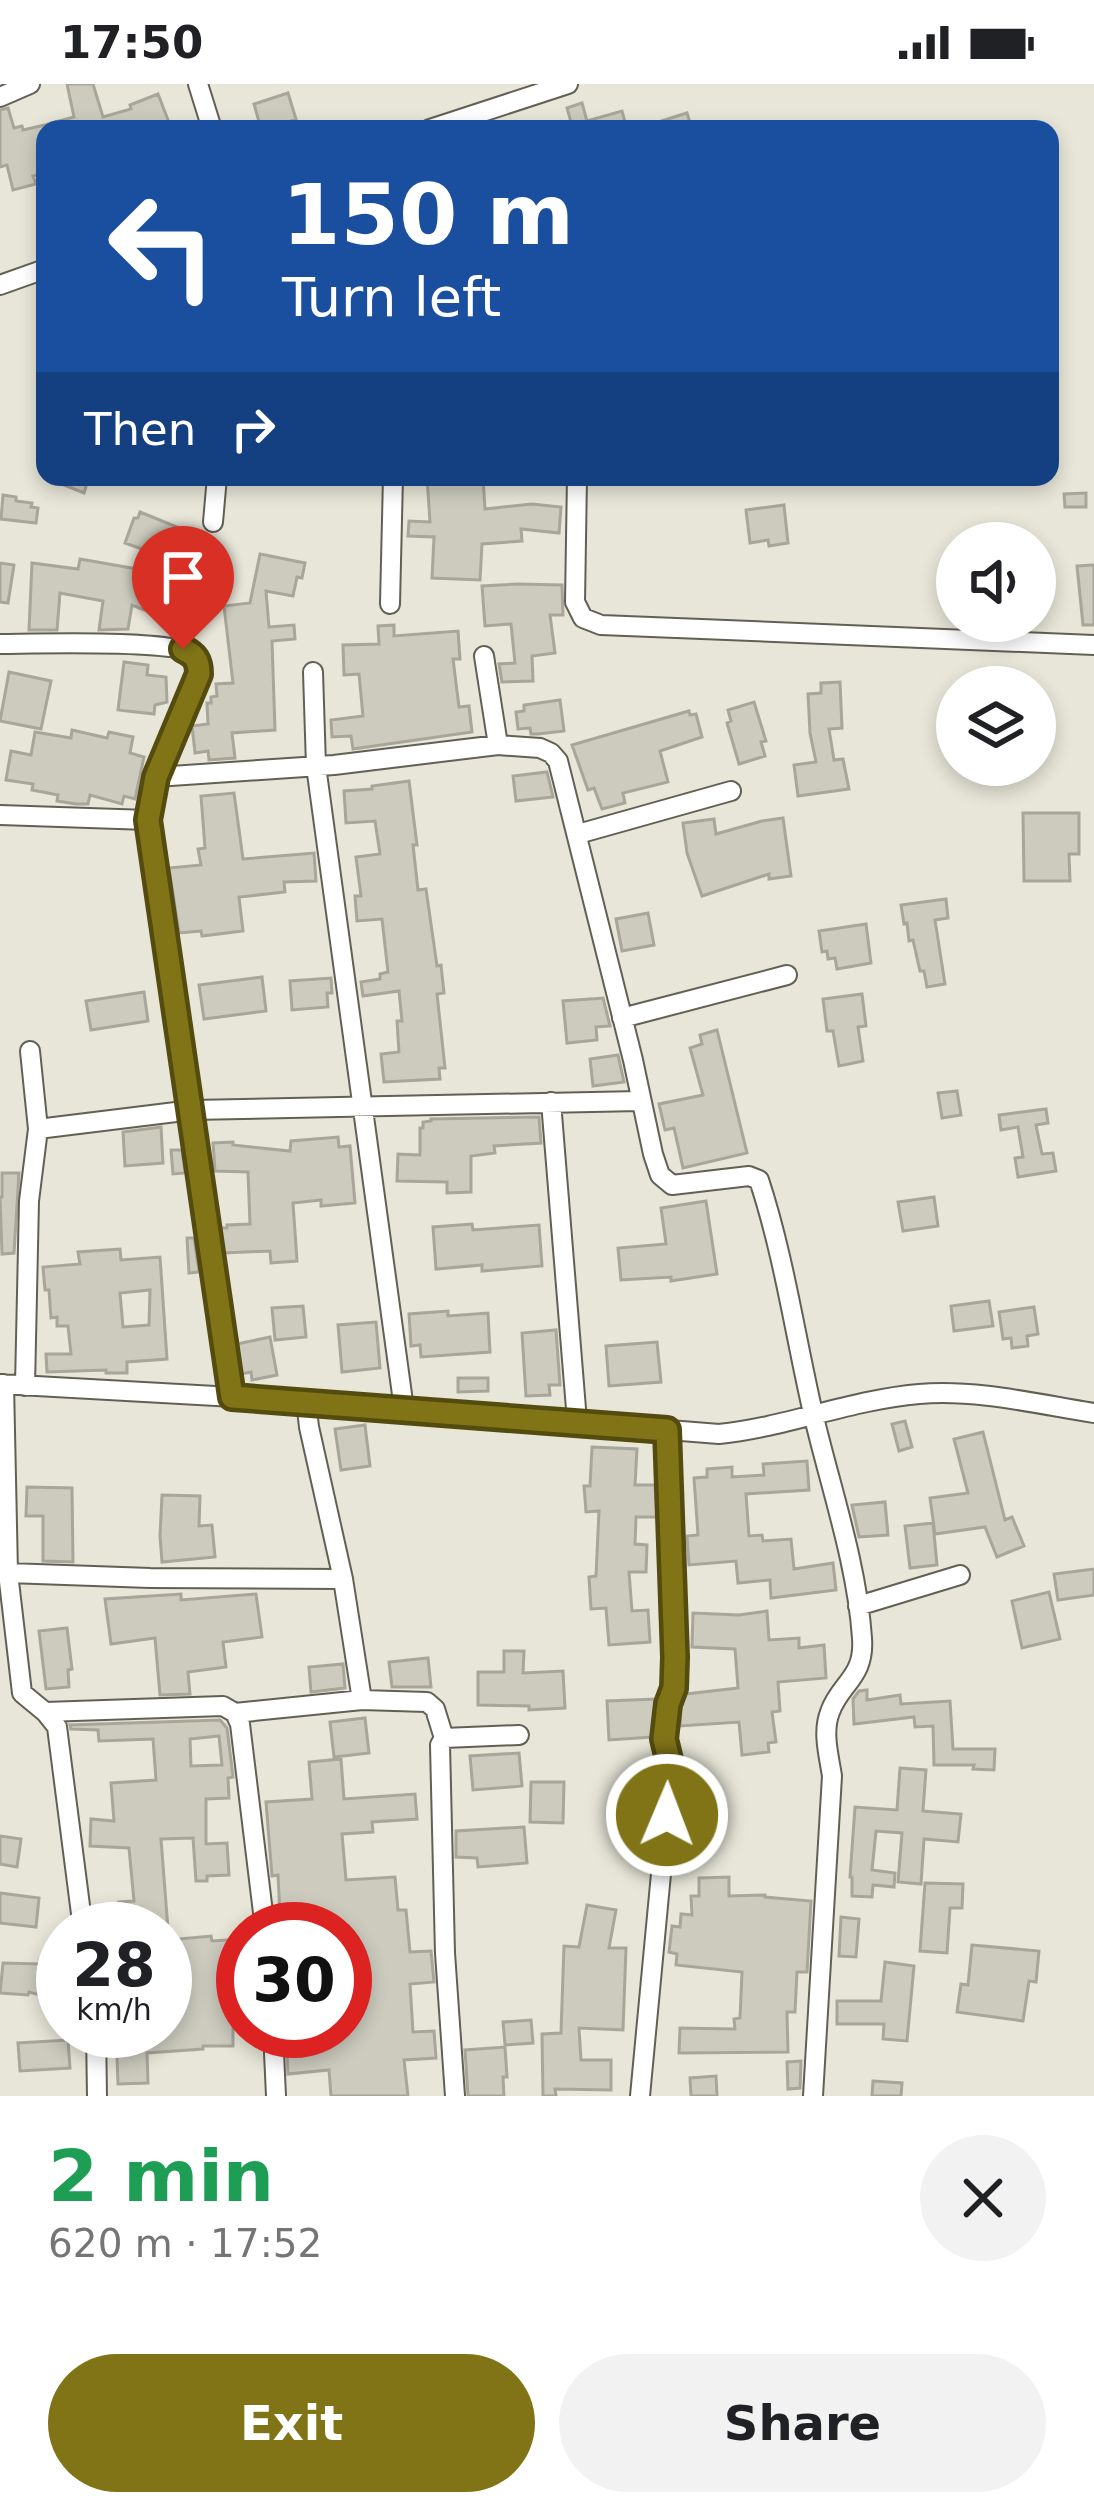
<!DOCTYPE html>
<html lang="en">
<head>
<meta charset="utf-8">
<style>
	:root { --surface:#fff; --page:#f2f2f2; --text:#202124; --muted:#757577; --accent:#817417 }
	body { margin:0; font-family:"DejaVu Sans",sans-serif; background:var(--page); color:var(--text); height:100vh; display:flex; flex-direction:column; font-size:45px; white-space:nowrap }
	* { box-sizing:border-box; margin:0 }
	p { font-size:39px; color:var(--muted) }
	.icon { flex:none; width:66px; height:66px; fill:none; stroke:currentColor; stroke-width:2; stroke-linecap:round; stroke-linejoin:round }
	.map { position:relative; height:2012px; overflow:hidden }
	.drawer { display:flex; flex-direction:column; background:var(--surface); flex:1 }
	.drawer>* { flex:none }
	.hud { position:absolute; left:36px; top:36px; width:1023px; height:366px; border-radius:24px; box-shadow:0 6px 18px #0003; background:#1a4fa0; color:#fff; overflow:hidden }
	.controls { position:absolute; left:936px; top:438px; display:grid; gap:24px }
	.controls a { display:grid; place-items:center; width:120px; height:120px; border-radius:50%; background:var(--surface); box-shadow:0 6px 18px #0003; font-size:60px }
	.speed { position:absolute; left:36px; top:1818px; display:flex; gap:24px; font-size:60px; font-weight:700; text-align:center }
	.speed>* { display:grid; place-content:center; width:156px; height:156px; border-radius:50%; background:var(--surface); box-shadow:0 6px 18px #0003; line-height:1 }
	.speed small { font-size:30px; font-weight:400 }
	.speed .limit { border:18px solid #d22; background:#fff; color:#111 }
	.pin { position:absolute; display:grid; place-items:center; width:102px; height:102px; color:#fff; margin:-123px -51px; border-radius:50% 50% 50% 0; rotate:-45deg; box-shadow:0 0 12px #0007 }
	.pin .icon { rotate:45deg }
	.me { position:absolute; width:132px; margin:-66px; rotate:1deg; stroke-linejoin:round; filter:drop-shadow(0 0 9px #0008) }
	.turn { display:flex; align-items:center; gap:42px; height:252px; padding:0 48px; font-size:54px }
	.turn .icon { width:156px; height:156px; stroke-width:2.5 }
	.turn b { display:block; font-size:84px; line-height:102px }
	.then { display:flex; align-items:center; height:114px; padding:0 48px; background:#0003; gap:24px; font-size:45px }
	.round { display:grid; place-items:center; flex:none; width:126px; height:126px; border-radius:63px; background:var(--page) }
	.headline { display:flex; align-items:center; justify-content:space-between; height:204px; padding:0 48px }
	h1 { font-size:72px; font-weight:600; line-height:90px; color:#1e9e55 }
	.primary-button { display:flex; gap:24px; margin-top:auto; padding:24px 48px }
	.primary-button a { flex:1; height:138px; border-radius:72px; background:var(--accent); color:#fff; font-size:48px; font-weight:600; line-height:138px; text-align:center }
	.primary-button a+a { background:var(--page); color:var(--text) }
	.status { display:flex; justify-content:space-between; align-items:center; height:84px; padding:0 60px; background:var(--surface); direction:ltr }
	.status svg { height:33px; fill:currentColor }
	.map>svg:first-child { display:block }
	.building { fill:#cccbbe; stroke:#a8a69a; stroke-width:3; fill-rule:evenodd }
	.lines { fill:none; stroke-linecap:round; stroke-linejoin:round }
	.minor-casing { stroke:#626055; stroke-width:22 }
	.minor { stroke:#fff; stroke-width:18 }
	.route-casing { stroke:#544b0f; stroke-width:30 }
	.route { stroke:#817417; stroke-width:21 }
</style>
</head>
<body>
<div class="status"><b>17:50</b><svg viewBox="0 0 49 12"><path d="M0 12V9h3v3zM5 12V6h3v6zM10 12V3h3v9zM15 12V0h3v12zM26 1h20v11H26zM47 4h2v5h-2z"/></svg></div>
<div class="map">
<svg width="1094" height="2012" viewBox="0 0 1094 2012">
	<rect width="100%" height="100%" fill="#e7e6d8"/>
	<path class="building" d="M67 0H93L103 33 131 25 130 21 158 10 170 41 158 45H48V40L74 33Z
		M288 9 296 35 286 39 288 45H261L254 20Z
		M582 19 587 37 622 27 627 45H573L567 24Z
		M8 24 14 44 22 42 23 46 45 41V89L33 92 36 100 13 106 7 81 0 83V26Z
		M687 29 692 45H645V42Z
		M44 393H89L84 409Z
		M427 393H483L485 425 532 420 561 423 559 449 521 445 522 457 482 460 480 496 432 494 434 453 408 452 409 437 430 438Z
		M1086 409V423H1065L1064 410Z
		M3 411 16 413V417L32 419 31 423 38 424 36 439 1 435Z
		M784 421 788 459 769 462 768 456 750 459 746 426Z
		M140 428 209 456 198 485 125 459 134 434H138Z
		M260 470 305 479 302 494 297 493 293 512 266 507 269 543 294 541 295 555 272 557 275 646 232 649 235 674 209 676 208 667 195 669 192 642 208 640 207 619H211V613L217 612 216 600 233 599 224 522 250 519Z
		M80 475 194 495 186 514 200 519 192 541H182L132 521 128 545 99 546 103 517 60 509 57 546H29L32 479 78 485Z
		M0 479 14 481 8 519 0 518Z
		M1094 481V541H1083L1077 482Z
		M518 500 562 501 563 531H550L555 569 532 572 533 597 502 598 499 580 515 579 511 540 485 542 482 502Z
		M394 541V552L458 547 460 575H453L459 623 469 622 472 648 353 665 351 652 332 653 331 636 363 632 359 590 344 591 343 561 379 560 378 542Z
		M124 578 148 581 147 591 166 593 167 618 155 621 154 630 118 626Z
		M9 588 51 597 41 645 0 637Z
		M840 598 842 644 829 645 834 676 843 675 849 705 798 712 794 681 816 678 810 649 808 610 821 609V599Z
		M560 616 564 647 538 650H531L530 644 518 645 516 628 524 627V621Z
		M754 618 766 657 761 658 765 672 739 680 727 639 731 637 728 626Z
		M689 627 690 631 696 630 702 653 660 667 668 698 623 709 625 719 602 725 594 704 588 706 572 661Z
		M72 646 107 654 109 648 133 653 130 669 144 673 135 715 124 712 122 720 90 711 88 720H76L57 717 58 711 32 706 33 700 6 696 11 667 31 671 35 648 71 654Z
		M547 688 553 713 516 717 513 692Z
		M409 697 417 761H413L418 806 426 805 437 882 441 881 444 909 437 910 445 984H439L440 995 384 998 381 970 399 968 397 937H402L399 907 363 912 361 898 380 895V890L388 888 382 835 357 837 355 812H361L356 773 380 770 375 737 346 739 344 707 372 705V702Z
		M234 709 243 775 314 769 316 797 284 798 285 808 239 813 243 847 202 852 201 847 179 849 169 784 201 781 198 765 205 764 201 712Z
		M1023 729H1079V770H1069L1070 797H1024Z
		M783 734 791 792 769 795V790L702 812 687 769 683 739 714 735 716 750 762 737Z
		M946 815 948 834 935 836 945 900 927 903 924 887H920L913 856 909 857 907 839 904 840 901 821Z
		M648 829 654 861 622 867 616 835Z
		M866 840 871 879 837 885 835 874 828 875 827 867 822 868 819 847Z
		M262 893 266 927 204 935 199 901Z
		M331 894 332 909H327L328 923 292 926 290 897Z
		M144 908 148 937 91 946 86 917Z
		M862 910 866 942 858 943 863 977 839 982 833 947H827L823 915Z
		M603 914 610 942 596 943 597 956 567 959 563 917Z
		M717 946 747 1069 683 1084 674 1044 665 1046 659 1020 703 1011 690 964 702 960 700 951Z
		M618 971 624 998 593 1002 590 975Z
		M957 1007 961 1031 942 1034 938 1009Z
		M1046 1025 1048 1039 1036 1041 1042 1070 1053 1069 1056 1087 1018 1093 1015 1074 1023 1073 1018 1043 1001 1046 999 1031Z
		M539 1033 541 1059 494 1062 495 1069 471 1072V1108L447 1109V1098L397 1097 398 1070 420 1071V1044H423V1038L431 1037V1035Z
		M161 1043 163 1079 125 1082 123 1048Z
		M338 1053 339 1063 350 1062 355 1119 321 1122V1116L293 1119 297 1177 271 1179 270 1167 224 1169 220 1144H227V1141L250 1140 248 1088 215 1087 213 1059 233 1058V1061L290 1067 291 1057Z
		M171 1066H182L185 1089 173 1090Z
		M2 1089H19L14 1169 2 1170 0 1113H2Z
		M934 1113 938 1142 903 1147 898 1118Z
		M706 1117 717 1190 671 1197V1193L621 1196 618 1164 666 1160 661 1124Z
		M472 1140 473 1146 539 1141 542 1182 482 1187V1181L436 1185 433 1143Z
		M187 1154H194L199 1188 189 1189Z
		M120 1165 121 1176 160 1173 167 1275 127 1278V1289H106V1286L47 1288 46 1270H71L68 1242H57V1233L51 1234 49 1206H45L43 1183 80 1180 78 1168ZM150 1206 149 1241 123 1243 120 1209Z
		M989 1217 993 1242 954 1247 951 1222Z
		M303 1222 306 1253 275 1256 272 1224Z
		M1034 1223 1038 1250 1027 1252 1028 1262 1012 1264 1011 1254 1003 1255 999 1228Z
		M448 1227V1232L488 1229 490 1268 421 1273 420 1261 411 1262 409 1230Z
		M376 1238 380 1284 342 1288 338 1241Z
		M556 1246 560 1301H549L550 1311 526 1312 522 1249Z
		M270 1253 277 1291 252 1296 251 1288 241 1290 237 1260Z
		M657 1258 661 1298 609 1302 606 1262Z
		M458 1294H488V1307L458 1308Z
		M905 1337 912 1363 899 1367 892 1340Z
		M365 1341 370 1382 341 1386 335 1345Z
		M983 1348 1005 1436 1012 1433 1024 1462 997 1473 985 1443 935 1450 930 1414 968 1409 954 1355Z
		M592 1363 637 1365 635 1401H655L657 1433H636L635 1460 647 1461 646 1488H629L632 1527 648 1526 650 1558 609 1561 606 1524 591 1525 589 1493 596 1492 599 1427 586 1428 584 1402H590Z
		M807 1377 809 1406 746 1410 749 1452 762 1451 763 1457 791 1455 794 1485 833 1479 836 1506 771 1514 770 1496 738 1499 736 1477 689 1481 687 1452 698 1451 694 1394 707 1393V1385L732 1383V1393L764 1391 763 1380Z
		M27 1403 72 1404 73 1478 43 1477V1432H26Z
		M162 1411 200 1412 199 1442 212 1441 215 1473 162 1478 160 1452Z
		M885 1418 888 1451 859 1453 852 1421Z
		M933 1439 937 1481 910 1484 905 1442Z
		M1094 1485V1511L1058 1516 1054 1490Z
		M1049 1508 1060 1555 1022 1564 1012 1517Z
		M181 1510V1516L256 1510 262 1553 223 1558 226 1583 188 1588 190 1610 160 1611 155 1554 111 1560 105 1515Z
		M767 1527 769 1556 799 1554V1564L824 1561 826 1594 778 1598 780 1627 772 1628 776 1658 768 1659 769 1668 742 1671 739 1638 680 1642 681 1623 686 1610 738 1604 735 1565 692 1563 693 1529 739 1531Z
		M67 1544 72 1585 68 1586 69 1603 46 1605 39 1547Z
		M504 1567H524L523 1589 563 1587 565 1624 529 1626V1622L478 1621V1588H504Z
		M428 1574 431 1603H392L389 1578Z
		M343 1580 345 1604 311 1608 309 1583Z
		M867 1606V1616L900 1611 901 1620 950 1617 953 1665H995L994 1686 973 1685 974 1681H934L933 1642 915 1643 914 1633 854 1640 853 1615 859 1607Z
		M656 1615 652 1653 609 1656 607 1617Z
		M365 1634 369 1669 334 1673 330 1638Z
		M220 1636 227 1644 233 1693 228 1694 229 1714 206 1715V1760L227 1759 229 1791 207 1792V1797H196L193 1754 161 1755 168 1845H130V1841L122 1842 119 1818 134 1817 129 1764 90 1762 91 1735 114 1737 111 1699 156 1696 153 1655 99 1657 98 1646 71 1645 70 1641ZM219 1652 222 1681 191 1682 190 1655Z
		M519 1669 522 1702 473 1706 470 1672Z
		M341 1675 344 1715 415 1710 417 1735 372 1738 373 1748 342 1750 346 1796 395 1793 398 1826H406L410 1868 431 1867 434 1898 410 1900 413 1948 434 1947 436 1974 404 1976 408 2012H331L329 1986 288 1990 286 1947H345V1912L362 1911 359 1866 345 1867V1845H299L298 1830 280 1831 278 1791 272 1792 266 1718 312 1715 309 1678Z
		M900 1684 926 1686 923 1727 961 1730 958 1758 924 1755 921 1800 898 1798 902 1749 876 1747 872 1786 895 1789 894 1803 873 1801 872 1813 852 1812V1793H850L855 1723 897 1726Z
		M531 1698H564L563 1739 530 1738Z
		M627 1705H656L650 1766 623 1764Z
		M524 1743 527 1779 478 1783 477 1774 456 1773V1747Z
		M0 1752 21 1755 17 1783 0 1780Z
		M729 1793V1812L765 1811V1813L811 1817 807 1888H797L795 1928H787L788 1968 679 1969 680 1944 735 1945 734 1935 740 1934 742 1888 676 1881 677 1870 669 1868 672 1842 680 1843 681 1830 692 1831 691 1812H699V1794Z
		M925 1799 963 1800 962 1824H950L947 1869 920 1867Z
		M0 1809 39 1814 36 1843 0 1839Z
		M587 1821 616 1826 609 1864H626L623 1946 579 1944 581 1976H611V2006L555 2005 556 2012H543L542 1950 561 1949 564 1862 579 1863Z
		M841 1833 859 1835 856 1873 839 1872Z
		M211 1852 212 1857 242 1855 243 1890 233 1891V1962H203V1965L147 1969 148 1999 118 2000 116 1947H165V1892L181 1890 178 1855Z
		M972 1861 1039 1867 1036 1898 1029 1897 1023 1937 957 1928 961 1900 968 1901Z
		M885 1878 914 1882 907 1957 883 1955 884 1940H837V1917H881Z
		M3 1879 40 1880 63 1886V1917L29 1908 28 1911 0 1909Z
		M531 1936 533 1959 505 1961 503 1938Z
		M68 1956 70 1984 20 1987 18 1959Z
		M505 1963 507 1993H503L504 2012H468L465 1966Z
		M801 1977 800 2004 788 2005 787 1978Z
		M716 1992 717 2012H691L690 1994Z
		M873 1997 902 1999 901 2012H872Z"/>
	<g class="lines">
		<g class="minor-casing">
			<path id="minor" d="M198 0 212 45
				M0 13 30 0
				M430 45 568 0
				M0 201 45 185
				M577 393 575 518 583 534 601 541 1094 561
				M213 438 217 393
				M390 520 393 393
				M0 560C31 560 177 555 194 571 200 577 199 581 199 589L156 693 148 736 231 1313
				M484 572 498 661
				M313 588 316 682 404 1325
				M156 693 334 681 498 661 540 664 551 669 558 677 633 976 653 1070 660 1091 672 1101 749 1092 759 1096C784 1172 795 1251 813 1329 830 1402 857 1479 862 1554 865 1594 840 1599 830 1628 822 1648 829 1672 832 1692L813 2012
				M0 731 148 736
				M578 750 731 707
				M622 934 787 891
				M551 1018 577 1337
				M38 1045 192 1026 640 1017
				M0 1300 306 1317 719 1350C787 1343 850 1316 919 1310 976 1305 1037 1320 1094 1329
				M4 1300 8 1489 22 1609 45 1628 57 1643 83 1845
				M25 1302 29 1117 38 1045 30 967
				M306 1317 309 1343 343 1495 362 1616
				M8 1489 150 1494 343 1495
				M858 1522 960 1491
				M45 1628 223 1622 235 1629 362 1616 427 1618 435 1625 444 1654 440 1661 445 1869 455 2012
				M235 1629 240 1640 265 1845
				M444 1654 519 1651
				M96 1947 97 2012
				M273 1947 276 2012
				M640 2012 671 1684 665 1655 668 1620 674 1604 675 1572 667 1346"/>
		</g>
		<use href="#minor" class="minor"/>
	</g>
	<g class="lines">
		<g class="route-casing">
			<path id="route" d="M183 565C195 571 199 576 199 590L156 693 148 736 232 1313 667 1346 675 1573 674 1604 668 1620 664 1655 671 1684 667 1731"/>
		</g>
		<use href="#route" class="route"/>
	</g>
</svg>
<div class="controls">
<a><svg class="icon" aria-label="sound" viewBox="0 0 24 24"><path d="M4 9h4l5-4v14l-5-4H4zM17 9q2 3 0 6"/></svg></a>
<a><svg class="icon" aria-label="layers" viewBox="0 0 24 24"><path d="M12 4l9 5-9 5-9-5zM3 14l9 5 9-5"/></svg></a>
</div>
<div class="speed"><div>28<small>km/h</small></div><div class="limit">30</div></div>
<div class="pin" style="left:183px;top:565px;background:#d93025"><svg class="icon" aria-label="arrive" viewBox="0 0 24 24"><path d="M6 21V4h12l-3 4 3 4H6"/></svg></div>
<svg class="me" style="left:667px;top:1731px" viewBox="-20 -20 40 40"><circle r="17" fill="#817417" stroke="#fff" stroke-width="3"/><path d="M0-11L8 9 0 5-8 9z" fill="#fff"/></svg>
<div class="hud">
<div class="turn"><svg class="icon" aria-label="left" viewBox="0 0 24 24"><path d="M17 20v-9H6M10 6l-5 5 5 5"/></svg><div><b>150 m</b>Turn left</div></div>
<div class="then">Then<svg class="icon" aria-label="right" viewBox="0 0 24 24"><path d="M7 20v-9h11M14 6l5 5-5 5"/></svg></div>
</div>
</div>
<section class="drawer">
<div class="headline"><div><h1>2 min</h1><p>620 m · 17:52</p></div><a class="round"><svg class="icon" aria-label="close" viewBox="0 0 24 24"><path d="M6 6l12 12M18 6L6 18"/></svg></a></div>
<div class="primary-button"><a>Exit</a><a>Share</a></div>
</section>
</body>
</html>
